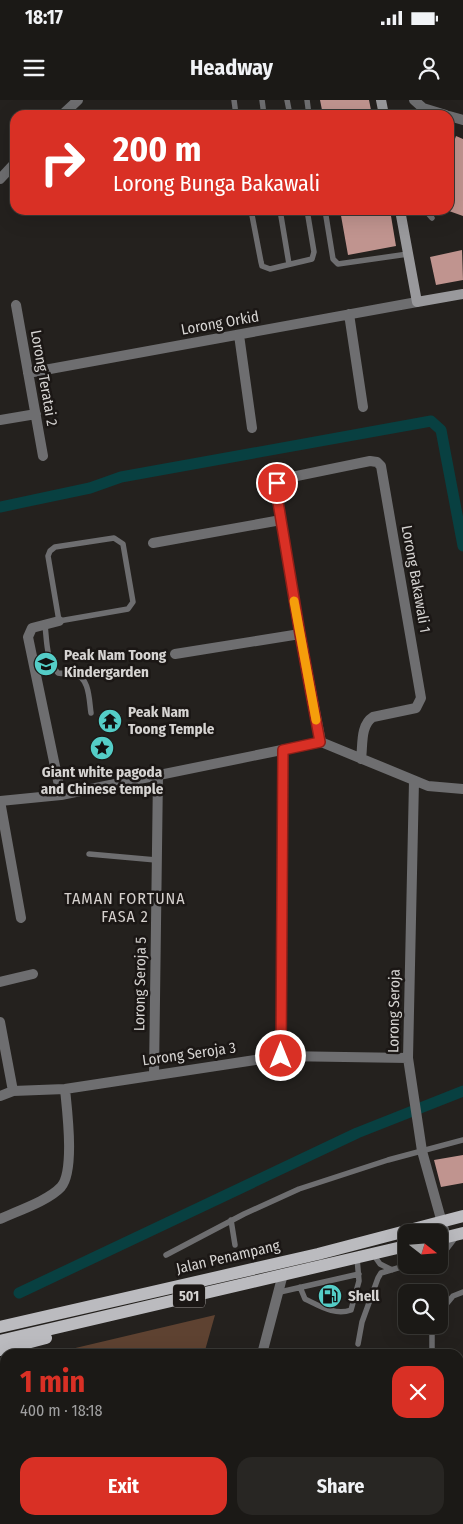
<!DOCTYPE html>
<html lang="en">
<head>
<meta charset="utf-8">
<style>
	:root { --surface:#1b1916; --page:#282623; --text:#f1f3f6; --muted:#a0a0a1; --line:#393835; --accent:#d93025 }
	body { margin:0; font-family:"Fira Sans Condensed",sans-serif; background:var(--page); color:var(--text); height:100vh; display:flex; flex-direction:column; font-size:19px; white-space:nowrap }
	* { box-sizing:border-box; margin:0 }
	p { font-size:16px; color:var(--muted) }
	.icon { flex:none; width:28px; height:28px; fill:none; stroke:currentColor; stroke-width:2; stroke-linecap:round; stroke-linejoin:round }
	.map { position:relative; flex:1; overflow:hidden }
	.side { position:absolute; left:0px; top:1249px; width:464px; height:176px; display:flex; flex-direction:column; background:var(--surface); border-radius:15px 15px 0 0; box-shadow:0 5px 20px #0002,0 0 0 1px var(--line) }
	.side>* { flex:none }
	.banner { position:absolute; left:10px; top:10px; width:444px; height:105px; border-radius:15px; box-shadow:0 5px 20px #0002,0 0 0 1px var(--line); background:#d93025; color:#fff; overflow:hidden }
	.needle { width:32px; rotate:107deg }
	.tools { position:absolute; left:398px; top:1124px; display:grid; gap:10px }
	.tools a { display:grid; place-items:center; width:50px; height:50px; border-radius:10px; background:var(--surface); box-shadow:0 5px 20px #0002,0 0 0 1px var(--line); font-size:25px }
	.pin { position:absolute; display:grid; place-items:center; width:42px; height:42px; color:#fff; margin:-21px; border:2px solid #fff; border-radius:50%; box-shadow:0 1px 5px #0007 }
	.me { position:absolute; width:55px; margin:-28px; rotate:0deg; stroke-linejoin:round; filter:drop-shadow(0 0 4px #0008) }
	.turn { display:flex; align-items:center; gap:18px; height:105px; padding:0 20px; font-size:22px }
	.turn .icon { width:65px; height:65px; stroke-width:2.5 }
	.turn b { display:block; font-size:35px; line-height:42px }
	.round { display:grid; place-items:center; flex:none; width:52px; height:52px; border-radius:15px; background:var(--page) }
	.overview { display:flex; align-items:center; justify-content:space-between; height:85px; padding:0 20px }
	h1 { font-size:30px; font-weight:700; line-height:38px; color:var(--accent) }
	.action { display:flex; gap:10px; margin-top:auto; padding:10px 20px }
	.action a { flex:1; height:58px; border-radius:15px; background:var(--accent); color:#fff; font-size:20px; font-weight:700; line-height:58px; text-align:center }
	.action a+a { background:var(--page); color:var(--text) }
	.status { display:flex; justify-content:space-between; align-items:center; height:35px; padding:0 25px; background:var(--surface); direction:ltr }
	.status svg { height:14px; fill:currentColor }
	header { display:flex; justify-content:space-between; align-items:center; height:65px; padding:0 20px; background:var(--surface); font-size:22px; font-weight:700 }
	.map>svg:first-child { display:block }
	.green { fill:#5e4231 }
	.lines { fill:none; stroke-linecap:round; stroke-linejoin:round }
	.canal { stroke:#084041; stroke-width:11 }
	.building { fill:#c0948f }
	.lane { stroke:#6e6e70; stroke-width:5.5 }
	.street { stroke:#6e6e70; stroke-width:10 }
	.secondary { stroke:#99999c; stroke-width:10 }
	.primary { stroke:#bbbbbf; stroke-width:12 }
	.route-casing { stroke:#8d1f18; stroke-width:12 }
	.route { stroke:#d93025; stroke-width:9 }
	.slow { stroke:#f59e0b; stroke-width:9 }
	.labels { text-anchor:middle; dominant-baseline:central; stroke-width:5; stroke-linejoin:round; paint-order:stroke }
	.shield { fill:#1b1715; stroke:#9e9b99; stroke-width:1 }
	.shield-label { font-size:14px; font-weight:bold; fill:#d6d4d2 }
	.street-label { font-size:15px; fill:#d6d4d2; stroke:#1b1715 }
	.poi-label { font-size:15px; font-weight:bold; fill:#d6d4d2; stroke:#1b1715; text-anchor:start }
	.neighbourhood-label { font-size:16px; letter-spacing:1px; fill:#d5d0cd; stroke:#1b1715 }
</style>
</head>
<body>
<div class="status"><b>18:17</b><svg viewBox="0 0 49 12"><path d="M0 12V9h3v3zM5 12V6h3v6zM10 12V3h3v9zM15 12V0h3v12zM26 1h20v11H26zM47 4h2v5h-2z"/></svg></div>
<header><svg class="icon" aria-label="menu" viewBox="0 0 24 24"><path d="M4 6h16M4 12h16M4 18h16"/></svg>Headway<svg class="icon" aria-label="person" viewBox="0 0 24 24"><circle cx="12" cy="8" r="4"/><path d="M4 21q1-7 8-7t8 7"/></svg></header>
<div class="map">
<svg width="463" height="1424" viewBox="0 0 463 1424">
	<rect width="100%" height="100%" fill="#24211e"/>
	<path class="green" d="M215 1215 204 1254H50Z
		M5 1272V1420H156L155 1424H0V1280Z"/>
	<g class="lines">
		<path class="canal" d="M0 407 90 388 121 377 431 321 441 330 463 446
			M19 1193 357 1033 463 991"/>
	</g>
	<path class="building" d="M320 0H369L372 15H323Z
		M456 36 463 39V116L449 111V56Z
		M340 110H390L396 146 348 155Z
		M462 150 463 180 436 185 430 157Z
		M463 1055V1083L441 1087 434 1060Z"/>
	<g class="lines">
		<path class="lane" d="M234 0 236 15
			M262 0 264 15
			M287 0 290 15
			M307 0 309 15
			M251 110 261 162 262 166 270 169 312 159 314 152 307 110
			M280 110 289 164
			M325 110 333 159 338 164 408 154
			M425 110 432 118
			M114 438 123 444 133 502 128 509 59 521 48 456 50 451 55 447Z
			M45 525C47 542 46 560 58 573 63 574 69 573 74 574 90 577 89 601 91 613
			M89 754 156 760
			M231 1120 235 1145
			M373 1154 380 1164 392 1170
			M166 1155 244 1114 299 1089 388 1060 463 1040
			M439 1156 442 1155 455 1138
			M300 1187 305 1199C320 1206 335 1216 351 1210L359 1181 357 1158
			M280 1192 359 1174
			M439 1213 453 1196 463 1192
			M358 1244 362 1222 378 1178 381 1173 408 1165
			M432 1254V1234L434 1225
			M459 1327 463 1330"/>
		<path class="street" d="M414 0 423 8 446 15
			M62 15 78 0
			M449 16 463 20
			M0 79 15 63
			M16 205 43 356
			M349 214 363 307
			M239 235 252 328
			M28 273 417 202
			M0 320 36 314
			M153 443 281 420
			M59 521 32 528 28 537 61 695
			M175 554 300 534
			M321 642 300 534 276 390 277 383 282 379 370 361 377 362 381 366 421 598 416 608 373 617C360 625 363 646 361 659
			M414 681 408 958 422 1051 446 1137
			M0 701 61 695 321 642 428 686 463 689
			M0 701 21 818
			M0 882 33 874
			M0 922 13 991
			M281 956 283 650
			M154 974 158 674
			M0 996 13 991 65 989 281 956 408 958
			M0 1119C17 1111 48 1101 61 1087 75 1071 67 1010 65 989
			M262 1254 283 1174
			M211 1424 212 1420"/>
		<path class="secondary" d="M381 0 384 15
			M400 110 417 202 463 194"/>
		<path class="primary" d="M439 1139 463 1133
			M0 1227 318 1154 463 1116
			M0 1241 406 1146
			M0 1250 46 1238"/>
	</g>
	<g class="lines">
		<g class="route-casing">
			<path id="route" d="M277 383 276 390 300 534 320 642 283 650 281 956"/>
		</g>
		<use href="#route" class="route"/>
		<path class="slow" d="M294 501 316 620"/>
	</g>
	<defs>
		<g id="school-disc" transform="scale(1.25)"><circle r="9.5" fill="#54cdc7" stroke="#1b1715"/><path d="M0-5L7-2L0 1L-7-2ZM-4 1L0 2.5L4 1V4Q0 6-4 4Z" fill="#111"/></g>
		<g id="temple-disc" transform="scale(1.25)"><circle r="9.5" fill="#54cdc7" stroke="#1b1715"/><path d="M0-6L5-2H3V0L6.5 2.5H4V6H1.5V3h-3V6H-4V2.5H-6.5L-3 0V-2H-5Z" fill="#111"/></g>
		<g id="sight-disc" transform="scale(1.25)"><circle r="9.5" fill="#54cdc7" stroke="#1b1715"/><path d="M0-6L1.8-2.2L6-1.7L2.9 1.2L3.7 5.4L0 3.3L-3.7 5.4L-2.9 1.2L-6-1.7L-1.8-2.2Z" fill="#111"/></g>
		<g id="fuel-disc" transform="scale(1.25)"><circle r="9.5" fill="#54cdc7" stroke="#1b1715"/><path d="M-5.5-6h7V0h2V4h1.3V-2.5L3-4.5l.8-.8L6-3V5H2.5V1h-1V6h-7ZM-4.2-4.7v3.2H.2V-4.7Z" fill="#111"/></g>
	</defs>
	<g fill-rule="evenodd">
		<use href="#school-disc" x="46" y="564"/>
		<use href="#temple-disc" x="110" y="621"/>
		<use href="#sight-disc" x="102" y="648"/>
		<use href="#fuel-disc" x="330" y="1196"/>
	</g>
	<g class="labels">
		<rect class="shield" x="173" y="1184.5" width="32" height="23" rx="4"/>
		<g class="shield-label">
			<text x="189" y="1196">501</text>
		</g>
		<g class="street-label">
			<text transform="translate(220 223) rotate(-10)">Lorong Orkid</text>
			<text transform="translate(44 278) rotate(80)">Lorong Teratai 2</text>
			<text transform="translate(416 479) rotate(80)">Lorong Bakawali 1</text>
			<text transform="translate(140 884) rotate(-89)">Lorong Seroja 5</text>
			<text transform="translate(394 911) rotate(-89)">Lorong Seroja</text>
			<text transform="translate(189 954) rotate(-8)">Lorong Seroja 3</text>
			<text transform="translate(228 1157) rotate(-13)">Jalan Penampang</text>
		</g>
		<g class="poi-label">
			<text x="64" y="555">Peak Nam Toong<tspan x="64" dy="17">Kindergarden</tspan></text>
			<text x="128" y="612">Peak Nam<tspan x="128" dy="17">Toong Temple</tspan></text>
			<text x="102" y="672" text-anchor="middle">Giant white pagoda<tspan x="102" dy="17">and Chinese temple</tspan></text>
			<text x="348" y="1196">Shell</text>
		</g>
		<g class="neighbourhood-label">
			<text x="125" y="798">TAMAN FORTUNA<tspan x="125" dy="18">FASA 2</tspan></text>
		</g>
	</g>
</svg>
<div class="tools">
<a><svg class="needle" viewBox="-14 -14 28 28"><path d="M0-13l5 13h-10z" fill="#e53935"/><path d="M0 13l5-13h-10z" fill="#a0a0a1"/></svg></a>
<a><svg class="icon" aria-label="search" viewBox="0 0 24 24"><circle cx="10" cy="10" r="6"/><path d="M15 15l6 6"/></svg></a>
</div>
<div class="pin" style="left:277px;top:383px;background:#d93025"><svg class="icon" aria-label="arrive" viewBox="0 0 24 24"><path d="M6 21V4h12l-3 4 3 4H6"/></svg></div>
<svg class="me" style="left:281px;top:956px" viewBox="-20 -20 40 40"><circle r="17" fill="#d93025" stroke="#fff" stroke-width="3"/><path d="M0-11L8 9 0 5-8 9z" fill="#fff"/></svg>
<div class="banner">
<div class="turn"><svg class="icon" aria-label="right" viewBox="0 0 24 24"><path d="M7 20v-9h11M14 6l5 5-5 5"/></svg><div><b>200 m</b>Lorong Bunga Bakawali</div></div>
</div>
<section class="side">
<div class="overview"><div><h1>1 min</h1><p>400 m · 18:18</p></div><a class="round" style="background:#d93025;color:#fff"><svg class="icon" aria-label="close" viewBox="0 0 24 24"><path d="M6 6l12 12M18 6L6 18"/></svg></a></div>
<div class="action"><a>Exit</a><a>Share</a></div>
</section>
</div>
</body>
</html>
